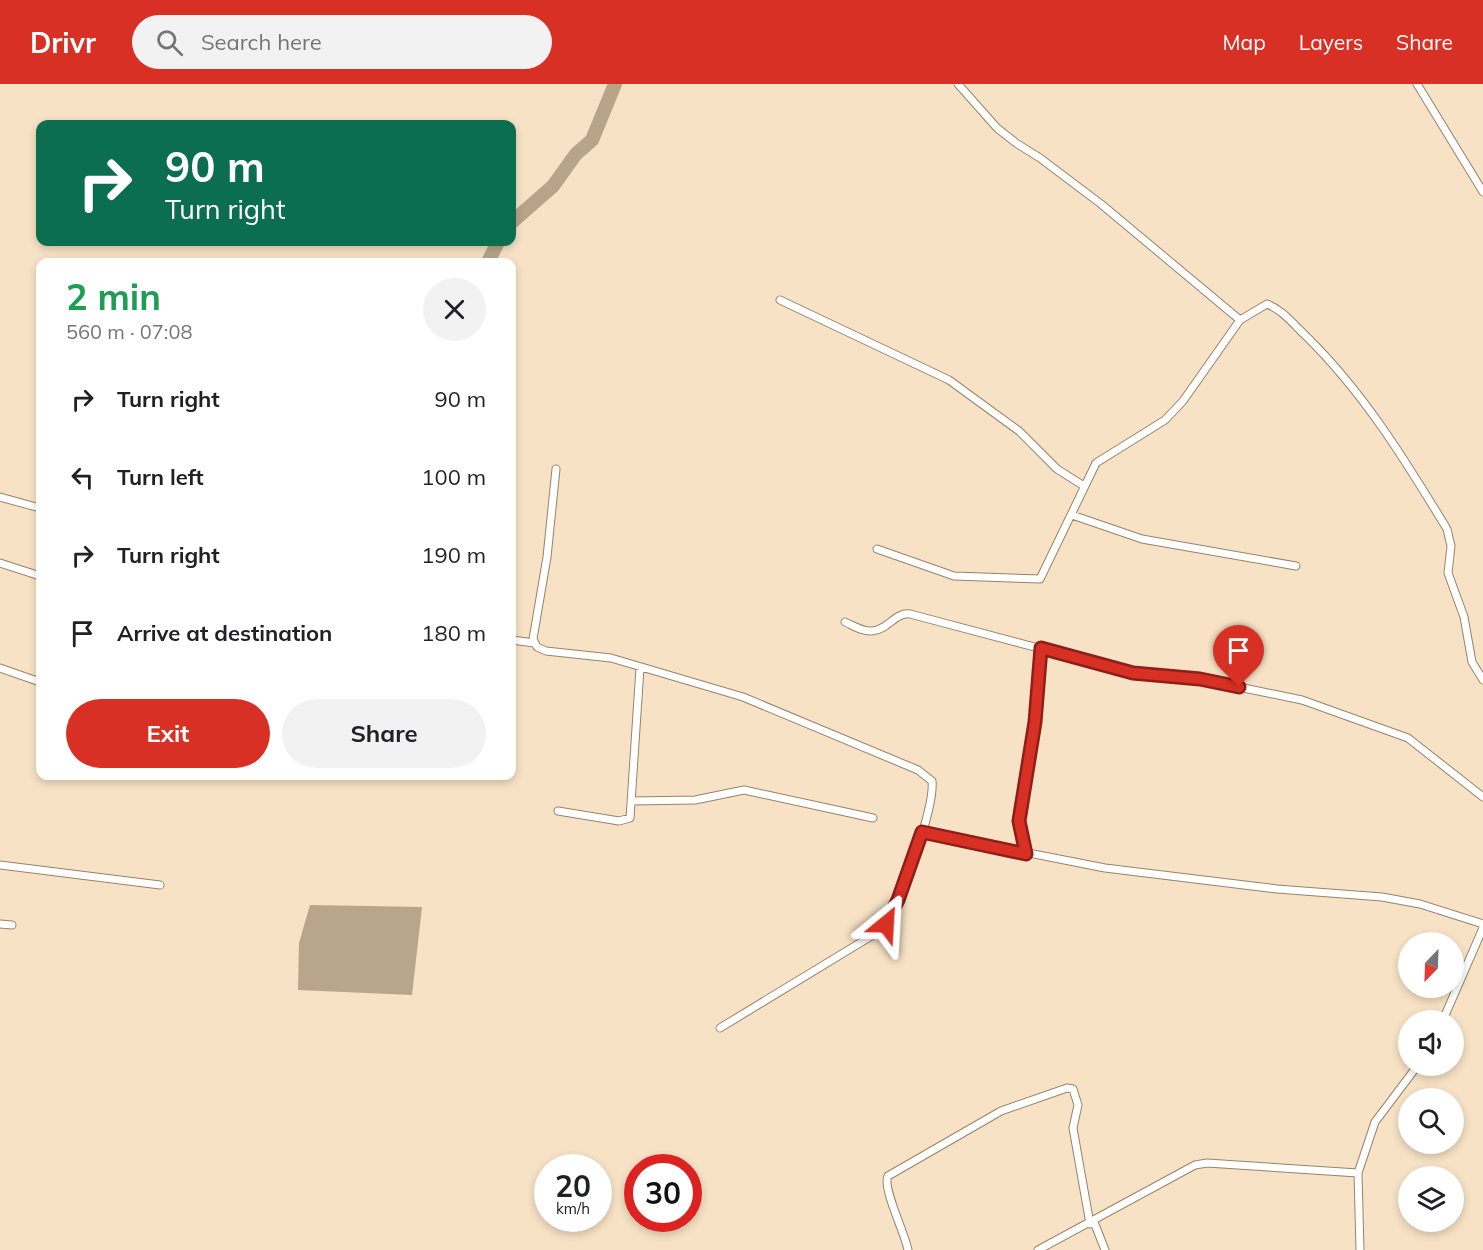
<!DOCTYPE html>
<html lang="en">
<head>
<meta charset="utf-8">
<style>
	:root { --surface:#fff; --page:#f2f2f2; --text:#202124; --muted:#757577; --accent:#d93025 }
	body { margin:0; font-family:Mulish,sans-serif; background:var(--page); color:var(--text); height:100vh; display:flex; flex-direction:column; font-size:22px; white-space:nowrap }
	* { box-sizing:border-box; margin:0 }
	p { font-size:20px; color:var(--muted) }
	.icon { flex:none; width:33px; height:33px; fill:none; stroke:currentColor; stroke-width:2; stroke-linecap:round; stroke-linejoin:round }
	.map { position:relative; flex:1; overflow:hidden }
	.drawer { position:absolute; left:36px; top:174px; width:480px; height:522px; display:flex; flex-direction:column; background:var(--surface); border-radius:12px; box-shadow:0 3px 9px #0003 }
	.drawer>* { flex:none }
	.hud { position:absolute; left:36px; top:36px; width:480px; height:126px; border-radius:12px; box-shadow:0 3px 9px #0003; background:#0b6e4f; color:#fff; overflow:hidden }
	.needle { width:39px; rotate:203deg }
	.controls { position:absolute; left:1398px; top:848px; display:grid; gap:12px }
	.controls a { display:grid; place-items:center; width:66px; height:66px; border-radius:50%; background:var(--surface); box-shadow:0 3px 9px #0003; font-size:30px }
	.speed { position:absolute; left:534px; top:1070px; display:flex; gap:12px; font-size:30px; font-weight:700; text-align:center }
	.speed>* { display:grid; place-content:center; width:78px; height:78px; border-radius:50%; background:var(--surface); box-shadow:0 3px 9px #0003; line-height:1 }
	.speed small { font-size:15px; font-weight:400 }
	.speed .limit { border:9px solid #d22; background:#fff; color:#111 }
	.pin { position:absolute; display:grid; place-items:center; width:51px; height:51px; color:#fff; margin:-62px -26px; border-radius:50% 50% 50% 0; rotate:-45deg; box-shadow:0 0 6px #0007 }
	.pin .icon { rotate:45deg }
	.me { position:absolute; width:66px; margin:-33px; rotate:27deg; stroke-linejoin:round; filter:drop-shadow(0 0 4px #0008) }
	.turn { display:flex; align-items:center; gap:21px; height:126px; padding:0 30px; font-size:27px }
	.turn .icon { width:78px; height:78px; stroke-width:2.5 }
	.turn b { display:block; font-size:42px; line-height:51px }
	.round { display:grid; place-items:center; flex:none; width:63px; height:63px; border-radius:32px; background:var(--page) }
	.overview { display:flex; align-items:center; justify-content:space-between; height:102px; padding:0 30px }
	h1 { font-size:36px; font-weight:700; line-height:45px; color:#1e9e55 }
	.primary-button { display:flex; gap:12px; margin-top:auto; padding:12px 30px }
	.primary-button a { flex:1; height:69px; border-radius:36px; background:var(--accent); color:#fff; font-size:24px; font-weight:700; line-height:69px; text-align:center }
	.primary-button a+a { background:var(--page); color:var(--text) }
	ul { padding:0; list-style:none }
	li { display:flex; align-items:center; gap:18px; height:78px; padding:0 30px }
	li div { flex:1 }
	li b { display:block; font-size:22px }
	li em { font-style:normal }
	header { display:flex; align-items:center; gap:36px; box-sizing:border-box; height:84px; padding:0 30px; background:var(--accent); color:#fff }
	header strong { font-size:28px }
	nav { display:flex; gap:33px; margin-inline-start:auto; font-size:21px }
	.search { width:420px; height:54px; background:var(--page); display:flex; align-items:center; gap:15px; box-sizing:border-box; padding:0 21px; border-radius:33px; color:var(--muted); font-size:22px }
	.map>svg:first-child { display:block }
	.forest { fill:#b9a58a }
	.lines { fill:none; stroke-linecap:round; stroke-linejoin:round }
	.river { stroke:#b8a489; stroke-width:14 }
	.street-casing { stroke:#978369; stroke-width:9 }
	.street { stroke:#fff; stroke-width:7 }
	.route-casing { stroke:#8d1f18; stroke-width:15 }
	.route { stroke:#d93025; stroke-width:10 }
</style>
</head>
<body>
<header>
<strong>Drivr</strong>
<div class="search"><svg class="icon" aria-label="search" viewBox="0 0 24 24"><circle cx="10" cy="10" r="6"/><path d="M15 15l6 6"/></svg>Search here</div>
<nav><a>Map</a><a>Layers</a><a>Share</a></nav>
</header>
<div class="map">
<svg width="1483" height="1166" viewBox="0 0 1483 1166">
	<rect width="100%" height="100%" fill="#f7e2c5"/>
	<path class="forest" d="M310 821 422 823 412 911 298 906 299 859Z"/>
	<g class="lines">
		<path class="river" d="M512 138 553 102 576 70 592 56 615 0
			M488 178 498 158"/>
		<g class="street-casing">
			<path id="street" d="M958 0 997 44 1016 59 1040 74 1101 120 1240 236
				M1417 0 1483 108
				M780 216 949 296 1019 347 1057 385 1084 402
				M556 385 547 473 533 555 537 563 546 567 611 574 743 613 918 686 932 697C935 722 903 811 889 834 885 841 879 846 873 851L720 944
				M0 413 40 424
				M1072 431 1142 455 1296 482
				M877 465 954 492 1040 495 1096 379 1165 336 1183 317 1240 236 1267 220C1283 226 1294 241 1306 252 1364 309 1405 376 1447 445L1451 462 1448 489 1464 533 1472 578 1483 596
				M0 479 40 492
				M845 538C854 542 863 548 872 547 888 546 895 528 910 530L1133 589 1200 595 1302 616 1408 654 1483 713
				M512 556 534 559
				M0 584 40 598
				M633 717 695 716 744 706 873 734
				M558 727 619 737 630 734 640 584
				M922 748 1105 784 1277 805 1382 813 1420 820 1483 840
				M1026 770 1019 737 1035 638 1041 564
				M0 781 160 801
				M0 840 12 841
				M1443 936 1483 844
				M1094 1138 1105 1166
				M908 1166C905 1149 882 1104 888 1092L1001 1027 1067 1004 1073 1005 1078 1021 1073 1044 1090 1140
				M1038 1166 1195 1081 1207 1079 1358 1089
				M1360 1166 1358 1089 1375 1038 1418 981"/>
		</g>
		<use href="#street" class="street"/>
	</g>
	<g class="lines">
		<g class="route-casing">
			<path id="route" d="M886 840 898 816 922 748 1026 770 1019 737 1035 638 1041 564 1133 589 1200 595 1239 603"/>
		</g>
		<use href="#route" class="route"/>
	</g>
</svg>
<div class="controls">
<a><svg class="needle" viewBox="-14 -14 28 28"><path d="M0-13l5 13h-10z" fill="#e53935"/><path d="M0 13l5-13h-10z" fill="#757577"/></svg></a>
<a><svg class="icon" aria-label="sound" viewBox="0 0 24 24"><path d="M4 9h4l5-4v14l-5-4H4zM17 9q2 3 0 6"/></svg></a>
<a><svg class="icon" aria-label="search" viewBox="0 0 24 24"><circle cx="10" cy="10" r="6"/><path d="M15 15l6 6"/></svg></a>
<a><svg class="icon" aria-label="layers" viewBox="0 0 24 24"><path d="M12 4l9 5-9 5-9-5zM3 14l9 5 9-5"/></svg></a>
</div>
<div class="speed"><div>20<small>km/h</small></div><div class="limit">30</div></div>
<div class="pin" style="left:1239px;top:603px;background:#d93025"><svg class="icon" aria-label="arrive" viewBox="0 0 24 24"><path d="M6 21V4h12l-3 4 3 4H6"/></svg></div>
<svg class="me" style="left:886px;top:840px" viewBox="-20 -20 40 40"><path d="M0-17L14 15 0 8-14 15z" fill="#d93025" stroke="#fff" stroke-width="4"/></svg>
<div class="hud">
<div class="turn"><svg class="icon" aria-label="right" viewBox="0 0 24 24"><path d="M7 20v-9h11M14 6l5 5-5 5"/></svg><div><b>90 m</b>Turn right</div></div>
</div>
<section class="drawer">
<div class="overview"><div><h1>2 min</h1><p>560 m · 07:08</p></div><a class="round"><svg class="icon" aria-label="close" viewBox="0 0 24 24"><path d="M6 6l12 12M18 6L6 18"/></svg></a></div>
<ul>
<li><svg class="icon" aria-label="right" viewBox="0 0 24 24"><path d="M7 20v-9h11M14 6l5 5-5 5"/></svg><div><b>Turn right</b></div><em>90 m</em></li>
<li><svg class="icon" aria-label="left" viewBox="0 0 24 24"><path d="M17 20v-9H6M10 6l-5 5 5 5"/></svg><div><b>Turn left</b></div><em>100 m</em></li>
<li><svg class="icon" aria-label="right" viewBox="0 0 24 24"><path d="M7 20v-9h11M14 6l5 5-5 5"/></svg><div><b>Turn right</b></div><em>190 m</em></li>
<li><svg class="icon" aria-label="arrive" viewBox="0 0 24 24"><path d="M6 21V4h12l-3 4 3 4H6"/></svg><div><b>Arrive at destination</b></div><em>180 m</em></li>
</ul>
<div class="primary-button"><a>Exit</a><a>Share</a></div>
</section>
</div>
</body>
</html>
